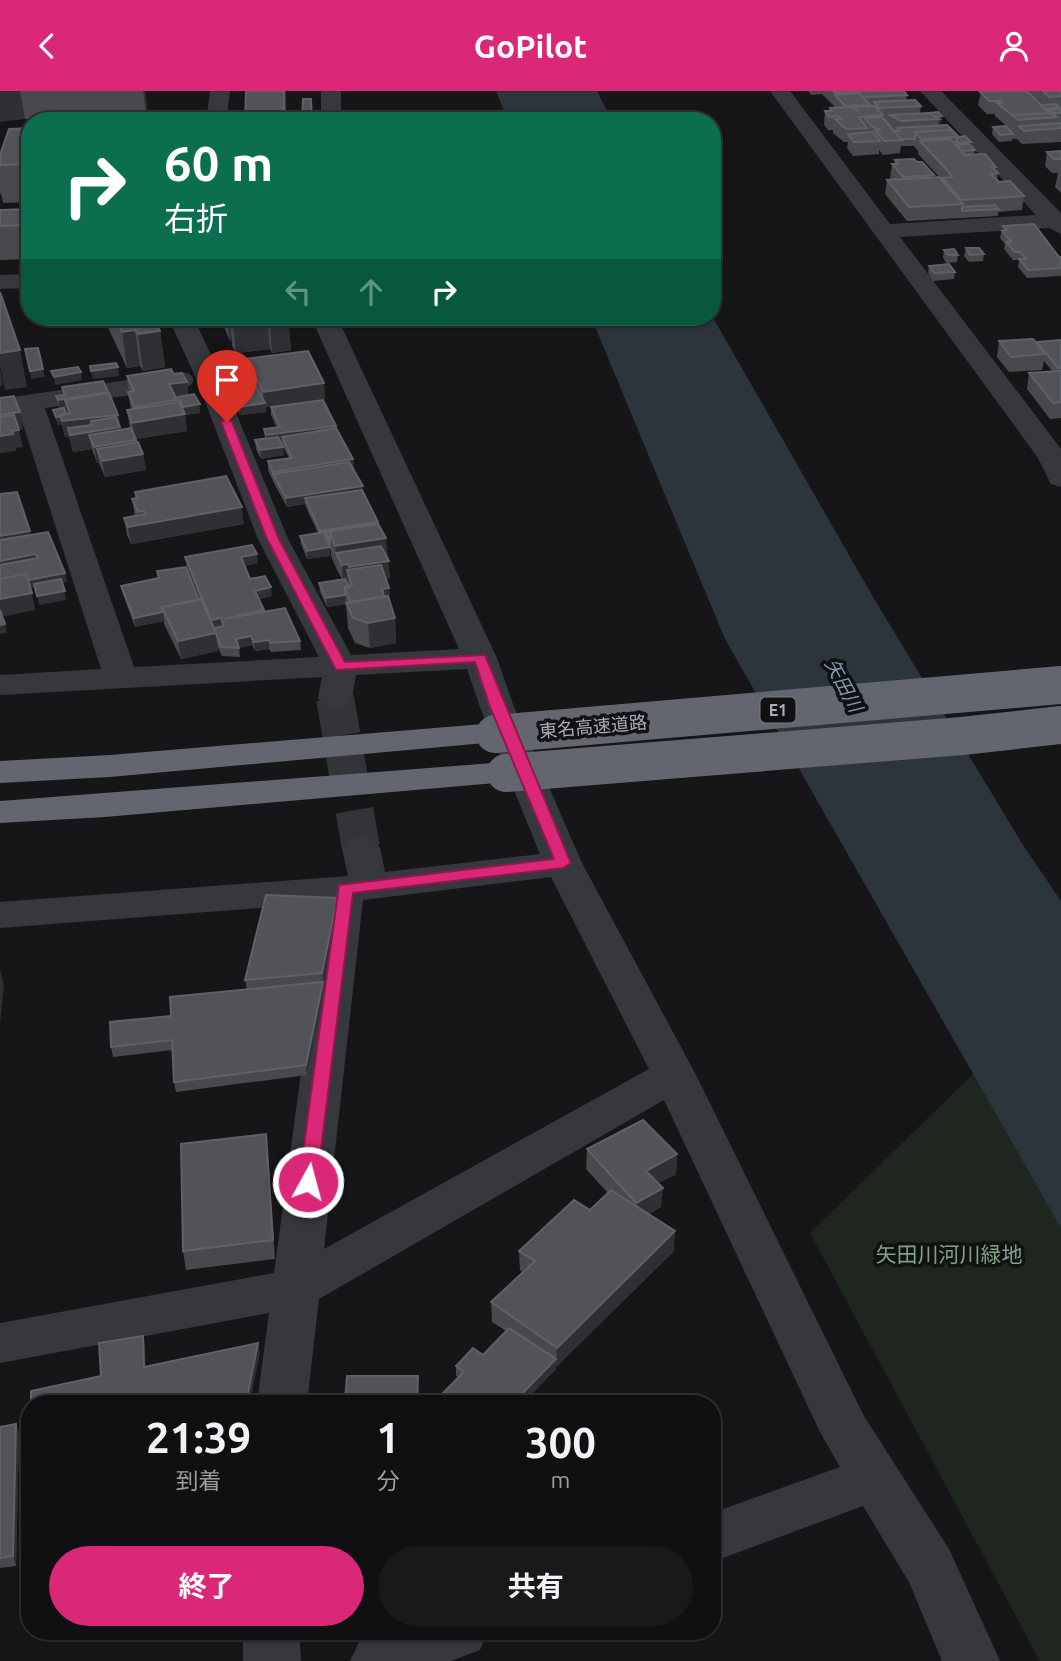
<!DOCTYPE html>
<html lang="ja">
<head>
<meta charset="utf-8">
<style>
	:root { --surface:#101012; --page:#19191b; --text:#f1f3f6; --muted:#9c9d9f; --line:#303032; --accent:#db2777 }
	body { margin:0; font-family:Ubuntu,"Noto Sans JP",sans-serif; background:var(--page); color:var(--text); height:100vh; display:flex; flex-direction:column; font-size:26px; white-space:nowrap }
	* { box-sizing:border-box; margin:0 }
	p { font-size:23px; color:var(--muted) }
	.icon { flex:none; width:38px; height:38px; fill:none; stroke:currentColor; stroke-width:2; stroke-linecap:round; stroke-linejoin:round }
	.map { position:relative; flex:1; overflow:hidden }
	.drawer { position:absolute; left:21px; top:1304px; width:700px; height:245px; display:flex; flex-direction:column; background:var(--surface); border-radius:28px; box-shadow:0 2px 5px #0004,0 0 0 2px var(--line) }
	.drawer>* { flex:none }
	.banner { position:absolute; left:21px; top:21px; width:700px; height:214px; border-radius:28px; box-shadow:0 2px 5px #0004,0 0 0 2px var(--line); background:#0b6e4f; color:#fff; overflow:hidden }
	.pin { position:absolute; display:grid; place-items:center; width:60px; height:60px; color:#fff; margin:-72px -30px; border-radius:50% 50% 50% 0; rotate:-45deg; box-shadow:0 0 7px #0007 }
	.pin .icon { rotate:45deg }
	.me { position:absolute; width:77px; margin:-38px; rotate:7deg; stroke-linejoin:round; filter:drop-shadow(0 0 5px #0008) }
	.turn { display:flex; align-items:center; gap:24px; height:147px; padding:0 28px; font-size:32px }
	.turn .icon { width:91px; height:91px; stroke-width:2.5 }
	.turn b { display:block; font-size:49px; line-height:60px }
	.lanes { display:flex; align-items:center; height:66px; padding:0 28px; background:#0003; justify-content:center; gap:35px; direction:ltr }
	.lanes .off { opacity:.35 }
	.eta { display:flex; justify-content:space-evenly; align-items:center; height:119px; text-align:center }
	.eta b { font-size:42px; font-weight:700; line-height:49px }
	.cta { display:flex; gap:14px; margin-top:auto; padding:14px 28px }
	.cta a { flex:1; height:80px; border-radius:42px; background:var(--accent); color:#fff; font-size:28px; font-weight:700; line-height:80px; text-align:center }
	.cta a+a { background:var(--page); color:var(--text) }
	header { display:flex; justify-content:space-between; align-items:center; height:91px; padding:0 28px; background:var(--accent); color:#fff; font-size:32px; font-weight:700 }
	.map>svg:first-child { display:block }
	.green { fill:#1e261f }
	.water { fill:#2c353c }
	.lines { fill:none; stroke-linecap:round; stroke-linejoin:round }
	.minor-tunnel { stroke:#333438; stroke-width:38; stroke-dasharray:38 19; stroke-linecap:butt }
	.minor { fill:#37383d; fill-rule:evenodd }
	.highway { fill:#63666e; fill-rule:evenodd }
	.highway-bridge { stroke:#63666e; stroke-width:38 }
	.wall { fill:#47494d }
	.shaded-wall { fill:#2f3033 }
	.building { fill:#525359; stroke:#5f6168; stroke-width:2 }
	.route { fill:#db2777; stroke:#8e194d; stroke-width:2 }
	.labels { text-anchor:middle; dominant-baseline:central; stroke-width:7; stroke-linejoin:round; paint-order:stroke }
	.shield { fill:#111113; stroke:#7b7e86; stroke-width:2 }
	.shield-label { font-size:16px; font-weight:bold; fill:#a8adb8 }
	.street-label { font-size:18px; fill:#a8adb8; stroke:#111113 }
	.water-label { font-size:19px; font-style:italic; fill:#7f9bb3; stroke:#111113 }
	.near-park-label { font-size:21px; fill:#7fa381; stroke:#111113 }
</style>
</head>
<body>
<header><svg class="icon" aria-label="back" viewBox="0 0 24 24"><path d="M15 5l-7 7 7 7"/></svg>GoPilot<svg class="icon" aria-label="person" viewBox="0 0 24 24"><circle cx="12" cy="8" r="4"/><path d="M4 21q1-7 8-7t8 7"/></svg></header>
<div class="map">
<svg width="1061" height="1570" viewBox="0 0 1061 1570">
	<rect width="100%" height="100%" fill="#161618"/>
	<path class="green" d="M1061 897V1570H1040L810 1142Z"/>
	<path class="water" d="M496 0H597L612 30H508Z
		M712 225 873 506 1023 754 1061 810V1137L725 548 591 226Z"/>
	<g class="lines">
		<path class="minor-tunnel" d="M335 607 361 757"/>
		<path class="minor" d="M210 0H230L226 30H206Z
			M321 0H341V30H321Z
			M770 0H790L890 133 1036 124 920 0H941L1061 122V143L1049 137 900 146 1061 358V396L1051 393 1038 367Z
			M30 183V197L0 198V184Z
			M168 226H193L221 285 288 448 351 564 459 558 311 226H337L497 567 514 616 582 772 696 984 864 1325 949 1458 1000 1570H942L909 1491 863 1415 712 1471V1422L840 1376 820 1341 664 1009 319 1208 307 1312H257L269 1222 0 1272V1232L274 1182 324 812 0 837V811L348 785 342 757 348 749 361 745 374 749 380 757 385 781 540 763 480 616 467 578 356 584 352 607 347 614 335 617 323 614 318 607 322 586 0 604V584L101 578 19 321 0 324V308L181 281 190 283 194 289 190 295 45 317 134 576 319 566 258 448 195 285ZM551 786 649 978 324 1158 363 809Z
			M243 1540H299L301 1570H243Z
			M387 1540H488L480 1559 451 1570H350L359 1551Z"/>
		<path class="highway" d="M495 632 507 636 513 643 507 650 110 686 0 692V670L110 664Z
			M506 671 519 674 524 682 519 690 105 726 0 732V710Z"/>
		<path class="highway-bridge" d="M495 643 1061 594
			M506 682 962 645 1061 634"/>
	</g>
	<path class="wall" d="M0 0H145L147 18 146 24 25 28Z
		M808 0H904L907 4 906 9 921 15 920 22 938 21 941 32 938 33V34L971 51V55L975 59 974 64 996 76 995 80 998 82 997 89 1024 105 1022 119 998 121V125L907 130 885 103 887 89H892L890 87 892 73H894L895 69 917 71 934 84 933 86 942 89 918 63V60L914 55H901L900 62 883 64 879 59V63L853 65 847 57 848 51H844L833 42V39H828L824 34 825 20H829L830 17H834V15L822 3 811 4Z
		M980 0H1061V51L1022 53 1017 48H1014L1013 47 1012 50 999 51 992 43 993 36 1010 39V38L995 25V23H987L978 14 981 1Z
		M30 37V111L3 112 1 101 0 105V64Z
		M1061 60V82H1052L1045 75 1047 61Z
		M1058 82H1061V102L1055 96Z
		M30 118V168L0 169V119Z
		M1003 135 1061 166V185L1027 187 1018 176 1019 169H1013L1004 158 1005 153 1000 147Z
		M966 157 984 163 983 170 969 171 964 165Z
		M944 159 958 164 957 171 946 172 943 166Z
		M929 175 955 181 954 188 933 190 928 182Z
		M103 226H153L160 240 165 276 143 280 140 275 127 277Z
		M219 226H288L291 259 272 262 270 258 236 262 232 255V249L230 250 225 238 224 233H222Z
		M1061 249V327L1050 328 1027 298 1029 282 1053 281 1044 270 1042 279 1009 281 997 266 999 250 1037 252Z
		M228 270 325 308 266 316V321L240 324 232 307V298H235L230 286Z
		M174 283 187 291 188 304 200 313V322L185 324 187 340 136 348 143 363 146 379 105 386 99 372H97L92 358 73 361 69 345 65 346 62 334H58L53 319 59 318 56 305 63 304 62 296 108 301 118 324 121 339 130 338 127 319 131 318 128 301H129L127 285Z
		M271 316 336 338 353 368 354 377H353L379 434 387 467 390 487 386 488 390 512 395 527 396 552 370 557 355 552 348 537 346 513 327 516 320 501 319 492 342 488 337 479 331 465V460L330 458V465L307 468 301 453 300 445 318 442 306 416 305 413 287 416 274 392 268 379V370L289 367 282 354V351H281L284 364 261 368 256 358 255 349 265 348 264 338 277 337 271 324Z
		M135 401 244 433 131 453 127 444 124 427 135 425 132 408 135 407Z
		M185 466 258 472 244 475 250 488 272 505 259 508 264 521 300 550 301 559 271 561 269 558 255 560 252 554 239 557 240 566 222 565 218 557V560L181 568 164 533V530L135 536 123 503 121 495 158 488 157 480 200 508 187 475Z
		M339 826 307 984 176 1001 174 991 173 959 113 966 111 956 171 925 247 899 245 889Z
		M587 1058 677 1063 676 1083 658 1092 661 1116 649 1123 674 1160 556 1276V1278L523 1312H438V1307L458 1287 456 1285V1275L483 1264 506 1240 492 1231 491 1211 523 1181 520 1179 519 1160 590 1119 608 1102 586 1078Z
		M268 1063 275 1168 186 1179 183 1160Z
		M16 1333 19 1343 16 1475 0 1477V1336Z"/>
	<path class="shaded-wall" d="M0 0H20L25 28 0 31Z
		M143 0H145L147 18 146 24Z
		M284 0H286L287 30H284Z
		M942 25 941 32 938 33 939 28 899 29Z
		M221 226H224V233H222Z
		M227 226H229L232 249 230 250Z
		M232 226H267L270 258 236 262Z
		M269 226H288L291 259 272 262Z
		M135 239 140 275 127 277 122 241Z
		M160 240 165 276 143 280 138 243Z
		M20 259 27 296 5 299 0 274V262Z
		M118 276 119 285 93 288 91 280Z
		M0 277 3 294 0 295Z
		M43 278 45 286 31 288 30 280Z
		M81 281 82 289 55 294 54 286Z
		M256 287 257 303 238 306 237 290Z
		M187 291 189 307 171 309 169 293Z
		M324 292 325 308 266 316V321L240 324 239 316 264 312 263 301Z
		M108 301 110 317 65 309 68 324 61 325 58 309Z
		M177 309 179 324H184L183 316 200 313V322L185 324 187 340 135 348 132 332 137 331 134 316Z
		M20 321 23 338 0 341V324Z
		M118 324 123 351 136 349 138 364 143 363 146 379 105 386 102 370 97 358 99 372H97L94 356 89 344 92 358 73 361 68 337 69 345 65 346 62 330Z
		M61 325 62 334H58L56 326Z
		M336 335V343L282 346V351L267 353 266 344Z
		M19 339 23 356 16 357V360L0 362V345L12 340Z
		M283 356 284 364 261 368 260 359Z
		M353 368 354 377 276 389 273 383V390V381Z
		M363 395V403L305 407V413L287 416 286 407Z
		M242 416 244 433 131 453 128 436 140 434 138 421 144 420 145 433Z
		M378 431 379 440H330L326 441V448L321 449 320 440Z
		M30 440 32 449 0 454V445Z
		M386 447 390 487 352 493 348 473 349 486 347 479 348 491 343 492 342 474 336 463 337 479 335 454Z
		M330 456V465L307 468V460Z
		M35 463 37 472 0 479V470Z
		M257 463 258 472 242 475 241 466Z
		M65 482 67 491 0 503V494Z
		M271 496 272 505 256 508 255 500Z
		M389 497 390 515 351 523 382 498Z
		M65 500 66 509 39 514 37 505Z
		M32 502 35 519 0 526V508Z
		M345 504 346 513 327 516 326 507Z
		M163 521 164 530 135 536 134 527Z
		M221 527 222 536 212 538 211 529Z
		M395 527 396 552 370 557 368 532Z
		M5 533 7 542 0 543V534Z
		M216 542 218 560 181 568 178 550Z
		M251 545 252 554 237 557 236 548Z
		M269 549V558L255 560 254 551Z
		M337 807 339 826 307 984 306 974 323 891 322 882Z
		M0 879 4 894 0 933Z
		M266 1043 268 1063 275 1168 273 1149Z
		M677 1063 676 1083 645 1099 646 1080Z
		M663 1097 661 1116 635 1131 636 1112Z
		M675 1140 674 1160 556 1276 557 1257Z
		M143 1245 145 1254 146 1286 144 1276Z
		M258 1252 260 1262 250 1312H246Z
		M556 1268V1278L523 1312H513Z
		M418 1285 419 1312H417Z
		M16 1333 19 1343 16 1475 13 1465Z
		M30 1462V1472H29L26 1463Z"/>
	<path class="building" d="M246 0H284V30H245Z
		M833 0H859V1L835 2Z
		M859 0H904L907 4 863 6 859 2Z
		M997 0H1027L1049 22 1012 24 1017 28 997 12H1002L1001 10H989L980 1Z
		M1043 0H1061V5L1049 6Z
		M859 2 870 14 845 15 835 4Z
		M303 8H311L312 30H302Z
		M915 9 921 15 879 17 874 11Z
		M1056 13 1061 17 1058 15 1057 17 1045 18 1041 14Z
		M875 15 883 24 859 26 867 37 846 38 835 28H841L839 25 829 26 825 20H832L830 17 854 16 858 21 855 16Z
		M1061 18V22H1053L1049 19Z
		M938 21 942 25 936 26 929 22Z
		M929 22 939 28 901 30 890 24Z
		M1051 22 1057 26 1018 29 1012 24Z
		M882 26 902 49 884 50 875 39H881L871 35 865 27Z
		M1061 32V37L1024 40 1019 35Z
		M947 34 959 46 965 45 971 51 958 52 956 51 957 46 951 39 915 41V48H901L894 40H899L897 37Z
		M1006 35 1013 43 1000 44 993 36Z
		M30 37V50L26 58 30 57V73L0 74V64L9 38Z
		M951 39 957 46 921 48 915 41Z
		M873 41 880 50 854 51 848 43Z
		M950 48 965 64 985 63 996 76H992L998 82 991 83 999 91 1010 90 1024 105 961 109 942 87 952 86 947 79 920 50Z
		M969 53 975 59 961 60 956 54Z
		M1061 60V68H1054L1047 61Z
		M914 68 917 71H922L934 84 903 86 892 73H898L895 69Z
		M939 86 963 113 909 116 887 89Z
		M995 114 999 118 962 120V116Z
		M30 118V134L0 135V119Z
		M1034 133 1059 166H1061V177L1028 179 1019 168H1026L1020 161H1015L1006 151 1011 150 1002 140 1007 139 1003 135Z
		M966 157H979L984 163 970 164Z
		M954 158 958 164H948L944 159Z
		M949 173 955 181 934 182 929 175Z
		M0 201 20 259 0 262Z
		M115 226H153L160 240 138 243 135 239 122 241Z
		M1033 248 1045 263 1011 266 999 250Z
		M1061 249V277H1058L1037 251Z
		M38 257 43 278 30 280 25 258Z
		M308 260 324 292 263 301 256 287 237 290 228 270Z
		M116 272 118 276 91 280 90 275Z
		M78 276 81 281 54 286 51 280Z
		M171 278 174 283 182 282 187 291 169 293 177 309 134 316 128 301 134 300 127 285Z
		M1061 280V311L1053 312 1029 282Z
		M103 290 108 301 58 309 56 305 65 304 62 296Z
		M256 295 265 312 239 316 232 298Z
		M109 302 118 324 62 330 60 324 70 322 65 309Z
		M194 303 200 313 183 316 178 306Z
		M14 305 20 321 0 324V307Z
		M323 309 336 335 266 344 264 338 280 336 271 316Z
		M179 311 185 323 132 332 127 319Z
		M64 317 66 323 60 324 61 325 56 326 53 319Z
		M14 324 19 339 12 340 13 343 0 345V326Z
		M116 326 120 336 70 344 68 337 92 334 91 330Z
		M131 337 136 349 94 356 89 344Z
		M336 337 353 368 273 381 268 370 292 367 282 346Z
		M278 346 283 356 260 359 255 349Z
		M138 351 143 363 102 370 97 358Z
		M349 371 363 395 286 407 273 383Z
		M226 385 242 416 128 436 124 427 145 423 144 420 138 421 132 408 137 407 135 401Z
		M362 399 378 431 320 440 305 407Z
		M17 401 30 440 0 445V403Z
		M378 433 386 447 335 455 330 440Z
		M48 441 65 482 28 489 26 483 0 488V474L38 467 35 463 0 470V449Z
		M324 441 330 456 307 460 300 445Z
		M326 441H330V452Z
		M252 454 257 463 241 466 250 488 265 485 271 496 255 500 264 519 225 528 285 517 300 550 270 552 269 549 254 551 251 545 236 548 239 557 221 556 214 537 224 535 221 527 211 529 185 466Z
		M381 455 389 470 349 476 348 473 342 474 336 462Z
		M381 474 389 497 382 498 384 505 350 511 345 496 352 495 347 479Z
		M186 476 199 509 162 516 163 521 134 527 121 495 159 487 157 480Z
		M26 483 32 502 0 508V488Z
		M61 488 65 500 37 505 34 493Z
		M345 488 349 496H345V504L326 507 319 492Z
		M388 505 395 527 368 532 353 527 346 512Z
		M201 508 216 542 178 550 162 516Z
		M0 519 5 533 0 534Z
		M266 804 337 807 322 882 245 889Z
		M323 891 306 974 174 991 172 949 111 956 110 931 171 925 170 906Z
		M643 1029 677 1063 646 1080 663 1097 636 1112 587 1058Z
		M266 1043 273 1149 183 1160 181 1053Z
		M611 1099 675 1140 557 1257 491 1211 535 1170 519 1160 574 1109 590 1119Z
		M509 1237 556 1268 513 1312H446L438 1307 464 1281 456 1275 473 1257 483 1264Z
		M143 1245 144 1276 258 1252 246 1312H31V1300L101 1285 99 1252Z
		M347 1285H418L417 1312H430H334L335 1309 345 1310Z
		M16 1333 13 1465 0 1467V1336Z
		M30 1393V1462L26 1463 25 1394Z"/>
	<path class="route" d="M227 328 232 331 279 448 345 571 485 564 571 772 563 777 353 802 317 1091 315 1097 308 1099 301 1097 299 1091 339 794 554 768 490 616 475 571 336 579 267 448 221 331Z"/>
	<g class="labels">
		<rect class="shield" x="760.5" y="606.5" width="35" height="25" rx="5"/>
		<g class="shield-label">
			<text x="778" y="619">E1</text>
		</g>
		<g class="street-label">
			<text transform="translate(593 635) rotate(-5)">東名高速道路</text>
		</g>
		<g class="water-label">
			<text transform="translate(844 594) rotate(62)">矢田川</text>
		</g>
		<g class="near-park-label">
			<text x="949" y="1163">矢田川河川緑地</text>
		</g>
	</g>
</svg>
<div class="pin" style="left:227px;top:331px;background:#d93025"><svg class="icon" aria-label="arrive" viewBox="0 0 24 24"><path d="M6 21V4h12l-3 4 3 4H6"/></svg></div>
<svg class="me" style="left:308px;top:1091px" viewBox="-20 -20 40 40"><circle r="17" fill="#db2777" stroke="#fff" stroke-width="3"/><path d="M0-11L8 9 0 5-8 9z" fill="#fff"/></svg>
<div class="banner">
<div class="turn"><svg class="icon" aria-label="right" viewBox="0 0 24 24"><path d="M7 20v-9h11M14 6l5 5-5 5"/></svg><div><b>60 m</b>右折</div></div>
<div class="lanes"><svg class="icon off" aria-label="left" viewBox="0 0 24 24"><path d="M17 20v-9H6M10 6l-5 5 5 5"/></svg><svg class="icon off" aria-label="ahead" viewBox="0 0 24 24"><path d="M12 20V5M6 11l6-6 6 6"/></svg><svg class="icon" aria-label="right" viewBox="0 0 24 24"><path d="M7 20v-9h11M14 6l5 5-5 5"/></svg></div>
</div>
<section class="drawer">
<div class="eta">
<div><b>21:39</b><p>到着</p></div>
<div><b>1</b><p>分</p></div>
<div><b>300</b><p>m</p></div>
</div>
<div class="cta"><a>終了</a><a>共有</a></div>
</section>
</div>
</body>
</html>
